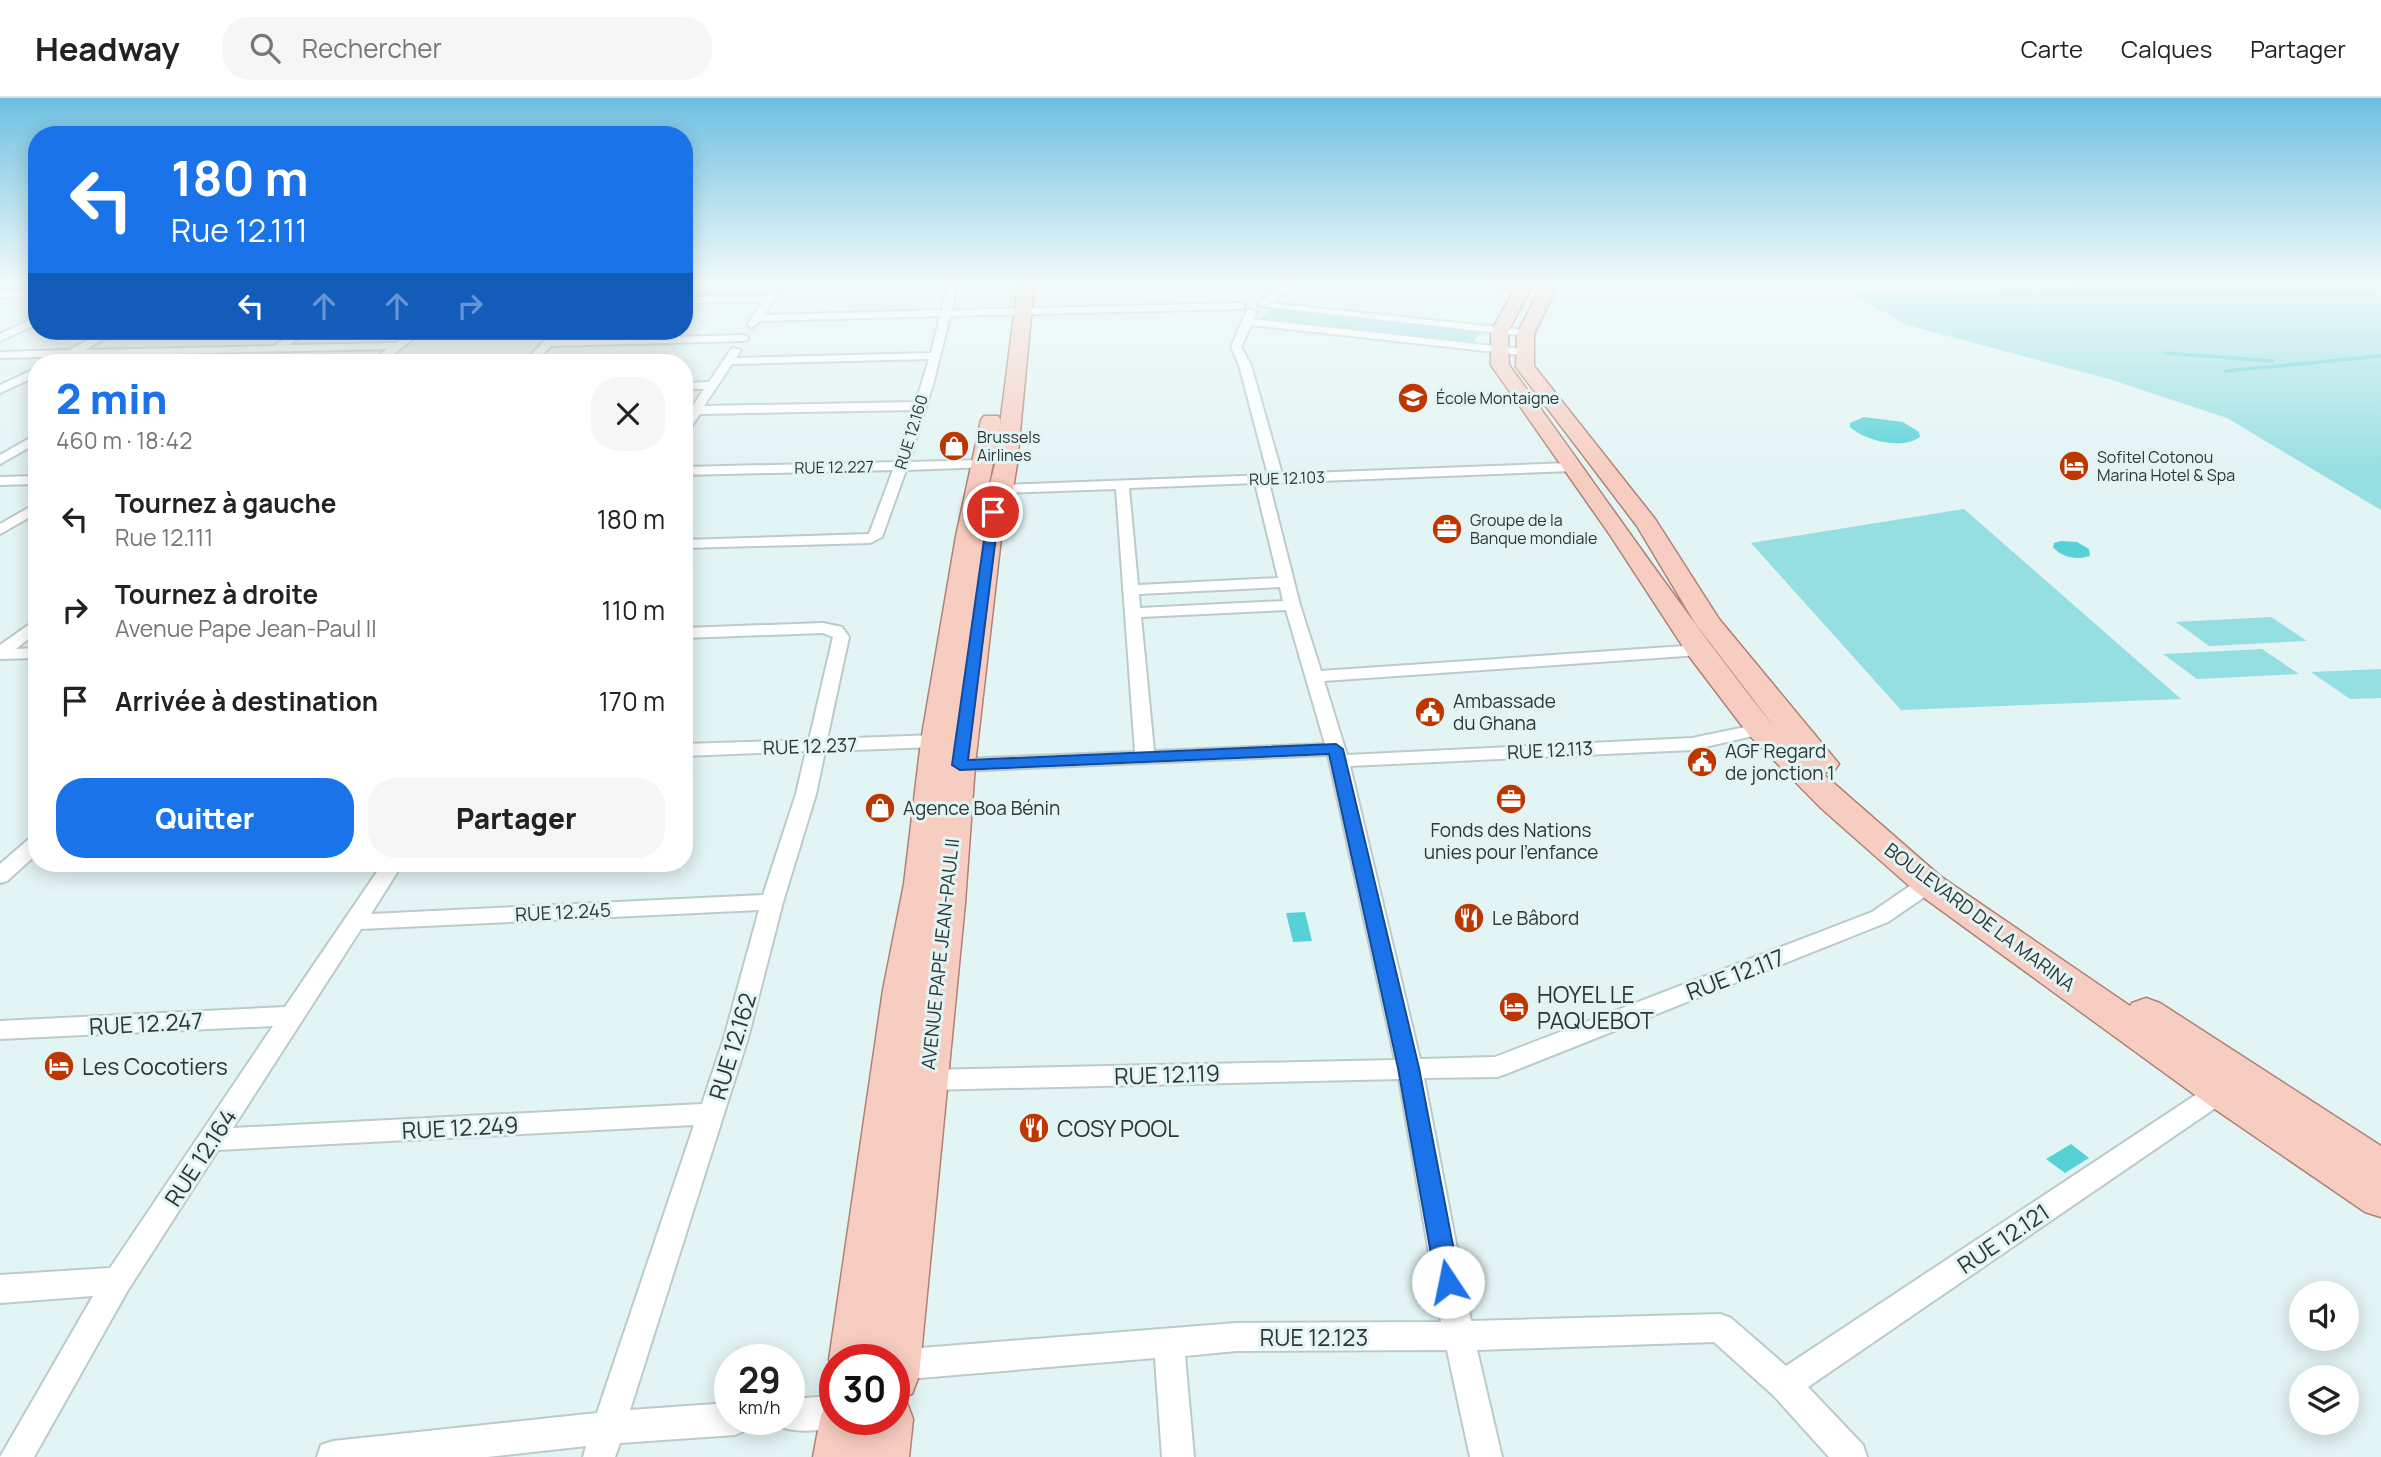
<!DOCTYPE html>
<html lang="fr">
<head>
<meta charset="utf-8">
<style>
	:root { --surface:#fff; --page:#f6f6f6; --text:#222; --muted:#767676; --line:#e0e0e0; --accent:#1a73e8 }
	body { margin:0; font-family:Manrope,sans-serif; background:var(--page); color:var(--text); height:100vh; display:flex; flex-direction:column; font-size:26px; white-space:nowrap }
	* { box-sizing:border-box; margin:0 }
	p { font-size:23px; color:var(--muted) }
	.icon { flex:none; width:38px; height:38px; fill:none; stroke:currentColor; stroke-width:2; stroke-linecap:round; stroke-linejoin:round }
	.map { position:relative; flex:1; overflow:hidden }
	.side { position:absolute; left:28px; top:256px; width:665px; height:518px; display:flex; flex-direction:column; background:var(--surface); border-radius:28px; box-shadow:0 4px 18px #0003 }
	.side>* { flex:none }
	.top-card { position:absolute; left:28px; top:28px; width:665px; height:214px; border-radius:28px; box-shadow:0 4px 18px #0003; background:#1a73e8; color:#fff; overflow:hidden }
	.fabs { position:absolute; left:2289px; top:1183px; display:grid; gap:14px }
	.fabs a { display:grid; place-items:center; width:70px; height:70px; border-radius:50%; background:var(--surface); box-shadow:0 4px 18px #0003; font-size:35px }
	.speed { position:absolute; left:714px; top:1246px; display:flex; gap:14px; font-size:35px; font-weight:700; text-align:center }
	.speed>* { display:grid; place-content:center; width:91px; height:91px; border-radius:50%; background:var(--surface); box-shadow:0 4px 18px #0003; line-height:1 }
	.speed small { font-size:18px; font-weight:400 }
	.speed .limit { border:10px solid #d22; background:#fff; color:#111 }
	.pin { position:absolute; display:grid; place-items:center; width:60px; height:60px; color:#fff; margin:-30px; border:4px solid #fff; border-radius:50%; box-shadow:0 2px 7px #0007 }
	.me { position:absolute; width:77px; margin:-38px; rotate:349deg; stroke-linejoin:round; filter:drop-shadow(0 0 5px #0008) }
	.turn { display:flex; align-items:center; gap:24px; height:147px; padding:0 28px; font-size:32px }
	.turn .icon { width:91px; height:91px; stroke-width:2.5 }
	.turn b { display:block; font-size:49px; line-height:60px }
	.lanes { display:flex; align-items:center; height:66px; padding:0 28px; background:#0003; justify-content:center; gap:35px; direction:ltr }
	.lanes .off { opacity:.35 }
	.round { display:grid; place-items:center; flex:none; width:74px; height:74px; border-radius:28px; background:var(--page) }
	.head { display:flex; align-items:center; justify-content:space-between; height:119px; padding:0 28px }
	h1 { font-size:42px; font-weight:800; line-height:52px; color:var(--accent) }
	.cta { display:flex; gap:14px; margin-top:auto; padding:14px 28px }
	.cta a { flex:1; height:80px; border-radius:28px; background:var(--accent); color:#fff; font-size:28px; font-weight:800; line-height:80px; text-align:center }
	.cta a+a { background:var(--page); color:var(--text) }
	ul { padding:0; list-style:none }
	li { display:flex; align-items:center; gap:21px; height:91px; padding:0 28px }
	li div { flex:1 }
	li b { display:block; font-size:26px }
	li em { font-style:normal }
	header { display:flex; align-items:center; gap:42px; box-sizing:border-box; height:98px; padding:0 35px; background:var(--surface); border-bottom:2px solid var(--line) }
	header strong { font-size:33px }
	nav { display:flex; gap:38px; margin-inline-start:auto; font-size:24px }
	.search { width:490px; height:63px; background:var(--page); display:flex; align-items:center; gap:18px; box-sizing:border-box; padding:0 24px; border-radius:28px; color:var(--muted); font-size:26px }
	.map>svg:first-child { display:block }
	.green { fill:#95dee1 }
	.water { fill:#56d2d7 }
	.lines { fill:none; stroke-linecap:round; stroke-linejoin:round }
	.stream { stroke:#56d2d7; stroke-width:3.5 }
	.minor-casing { stroke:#bbcbcc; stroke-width:4 }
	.primary-casing { stroke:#ae8275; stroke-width:3 }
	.minor { fill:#fff; fill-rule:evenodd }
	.primary { fill:#f8cdc1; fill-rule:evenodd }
	.route { fill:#1a73e8; stroke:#114b97; stroke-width:2 }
	.labels { text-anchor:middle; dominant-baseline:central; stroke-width:6; stroke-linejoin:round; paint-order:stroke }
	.far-poi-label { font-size:16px; fill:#2e3535; stroke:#e3f4f4; text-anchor:start }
	.far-street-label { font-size:16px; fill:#2e3535; stroke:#e3f4f4 }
	.poi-label { font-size:19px; fill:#2e3535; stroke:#e3f4f4; text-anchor:start }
	.street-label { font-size:19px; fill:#2e3535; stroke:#e3f4f4 }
	.near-street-label { font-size:23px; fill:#2e3535; stroke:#e3f4f4 }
	.near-poi-label { font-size:23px; fill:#2e3535; stroke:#e3f4f4; text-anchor:start }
</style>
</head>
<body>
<header>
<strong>Headway</strong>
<div class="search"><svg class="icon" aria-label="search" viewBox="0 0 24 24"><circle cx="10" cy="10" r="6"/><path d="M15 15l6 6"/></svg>Rechercher</div>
<nav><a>Carte</a><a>Calques</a><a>Partager</a></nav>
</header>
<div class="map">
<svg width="2381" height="1359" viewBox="0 0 2381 1359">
	<rect width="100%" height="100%" fill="#e3f4f4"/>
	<path class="green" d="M2089 186H2381V412L2227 320 2112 282 1907 227 1853 197Z
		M1274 208 1482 232 1472 247 1260 221Z
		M1964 411 2181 601 1901 612 1751 445Z
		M2271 519 2307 543 2209 548 2176 524Z
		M2262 551 2299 576 2197 581 2163 556Z
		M2381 571V600L2350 601 2311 574Z"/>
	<path class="water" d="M1864 319 1903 324 1919 334 1920 339C1902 352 1865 343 1850 329V325Z
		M2061 443 2077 444 2089 451 2090 458C2077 462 2062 460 2053 449L2054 445Z
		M1305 814 1312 843 1293 844 1286 815Z
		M2071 1046 2089 1060 2065 1075 2046 1061Z"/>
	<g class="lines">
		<path class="stream" d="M2165 255 2272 263
			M2226 273 2381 258"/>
		<g class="minor-casing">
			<path id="minor" d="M774 186H784L764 217 942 212 947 186H957L952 212 1240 205 1245 208 1240 211 950 218 934 283 909 364 983 362 990 366 988 369 906 372 882 439 870 445 684 450V442L869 436 893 372 684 377V369L896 364 914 312 700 316 688 333 684 334V321L704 291H684V285L709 284 732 250 741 252 736 260 931 255 940 218 760 223 752 230 747 227 762 204 684 205V199L766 198ZM929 261 916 304 704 308 732 266Z
				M1284 186H1295L1270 205 1525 232 1530 235 1525 238 1259 208V204Z
				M1480 186H1514L1528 190 1523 193Z
				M37 192V198L0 199V193Z
				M1251 211 1256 214 1253 221 1521 251 1526 254 1521 257 1251 227 1241 249 1251 267 1282 376 1571 365 1578 369 1571 373 1269 385 1300 507 1321 573 1699 547 1707 552 1699 557 1324 583 1347 657 1692 640 1760 626 1769 631 1766 635 1692 652 1350 668 1420 961 1495 959 1872 814 1920 781H1936L1939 786 1936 791 1888 824 1506 976 1497 979 1424 980 1471 1223 1720 1216 1731 1220 1786 1268 2212 986 2221 983 2230 986 2234 993 2230 1000 1808 1289 1863 1347 1867 1359H1829L1774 1298 1714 1244 1477 1252 1502 1359H1470L1447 1252 1236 1253 1185 1258 1194 1359H1162L1155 1260 896 1282 894 1262H883L885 1256 896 1252 1236 1225 1441 1224 1399 981 926 992 917 989 913 982 917 975 926 972 1395 962 1328 657 959 673 949 667 959 661 1135 654 1116 391 1002 395 995 391 1002 387 1268 377 1239 267 1231 249 1247 212ZM1255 385 1278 480 1138 487 1129 390ZM1280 489 1283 503 1140 510 1139 496ZM1286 512 1325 646 1154 653 1141 519Z
				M37 219V226L0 243V236Z
				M105 233H117L85 252 274 248 296 233H308L289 247 396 245 412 233H423L384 264H372L387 251 0 260V254L69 252Z
				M554 233 563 235 557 242 744 237 749 240 744 243 551 248 535 264H524Z
				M37 270V278L0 295V287Z
				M37 336V345L0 366V357Z
				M37 378V386L0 387V379Z
				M37 405V415L0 436V426Z
				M37 521V534L16 551 37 550V560L0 561V547Z
				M823 525 842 529 849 539 827 641 936 637 945 643 936 649 825 653 816 696 783 804 748 940 630 1312 730 1305V1321H751L746 1332 735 1337 620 1345 615 1359H583L586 1348 487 1359H317L321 1347 333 1343 597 1315 694 1027 218 1052 128 1192 34 1359H0L93 1198 0 1205V1177L110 1170 273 928 0 941V923L285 909 383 765H403L371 816 763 797 796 696 806 653 684 658V646L809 642 833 539 823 535 684 540V530ZM759 812 724 940 702 1006 233 1030 361 831Z
				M37 738V756L7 783 0 785V766L30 740Z
				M835 1298V1321H848L846 1325C827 1333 797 1336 778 1328L775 1321H789V1301Z"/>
		</g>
		<g class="primary-casing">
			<path id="primary" d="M1018 186H1034L1017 366 1013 391 1004 414 975 667 965 805 919 1278 912 1296 900 1300 906 1302 913 1321 909 1359H813L820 1321 827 1302 835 1299V1321H894V1262H835V1276L829 1262 883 892 904 786 921 643 956 438 981 322 984 318H998L1001 322 986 402 995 366Z
				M1517 186H1533L1508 234 1509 267C1596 386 1679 509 1771 625L1772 626 1695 525 1637 428 1516 269 1517 236 1542 186H1558L1534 236V268L1655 421 1719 521 1839 666 1834 673 1822 675 1940 778 2130 908 2132 905 2146 900 2160 905 2381 1048V1119L2365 1114 2206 1005 1916 794 1822 711 1749 637 1689 558 1610 437 1491 267V234Z"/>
		</g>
		<use href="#minor" class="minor"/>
		<use href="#primary" class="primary"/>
	</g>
	<linearGradient id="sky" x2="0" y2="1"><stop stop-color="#6dc0e1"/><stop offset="0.49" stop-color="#f2fafa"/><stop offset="1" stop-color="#f2fafa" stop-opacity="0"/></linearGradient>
	<rect width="2381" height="376" fill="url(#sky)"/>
	<path class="route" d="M993 410 999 414 968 662 1336 646 1343 651 1419 970 1460 1184 1457 1192 1448 1195 1440 1192 1436 1184 1398 970 1329 656 960 672 952 667 988 414Z"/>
	<defs>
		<g id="school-disc" transform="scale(1.575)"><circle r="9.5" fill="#bf3700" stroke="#e3f4f4"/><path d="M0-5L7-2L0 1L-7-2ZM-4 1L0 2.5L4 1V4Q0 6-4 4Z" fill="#fff"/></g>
		<g id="shop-disc" transform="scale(1.575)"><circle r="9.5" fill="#bf3700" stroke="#e3f4f4"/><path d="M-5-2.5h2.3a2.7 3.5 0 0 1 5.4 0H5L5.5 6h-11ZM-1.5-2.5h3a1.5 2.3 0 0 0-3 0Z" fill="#fff"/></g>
		<g id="hotel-disc" transform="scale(1.575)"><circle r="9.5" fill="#bf3700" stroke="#e3f4f4"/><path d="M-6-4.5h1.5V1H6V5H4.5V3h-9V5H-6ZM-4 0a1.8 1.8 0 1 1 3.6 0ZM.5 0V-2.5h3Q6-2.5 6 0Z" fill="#fff"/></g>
		<g id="office-disc" transform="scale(1.575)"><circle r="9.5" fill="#bf3700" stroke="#e3f4f4"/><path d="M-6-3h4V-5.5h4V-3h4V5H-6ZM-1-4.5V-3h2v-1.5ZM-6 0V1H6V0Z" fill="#fff"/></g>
		<g id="civic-disc" transform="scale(1.575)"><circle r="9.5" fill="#bf3700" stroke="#e3f4f4"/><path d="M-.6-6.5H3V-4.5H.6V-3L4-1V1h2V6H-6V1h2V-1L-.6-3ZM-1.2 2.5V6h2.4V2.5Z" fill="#fff"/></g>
		<g id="restaurant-disc" transform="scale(1.575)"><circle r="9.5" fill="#bf3700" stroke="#e3f4f4"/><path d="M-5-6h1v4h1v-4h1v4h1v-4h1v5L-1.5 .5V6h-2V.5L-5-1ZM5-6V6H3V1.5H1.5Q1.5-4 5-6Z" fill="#fff"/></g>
	</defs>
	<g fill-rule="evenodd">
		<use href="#school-disc" x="1413" y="300"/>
		<use href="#shop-disc" x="954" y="348"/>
		<use href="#hotel-disc" x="2074" y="368"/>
		<use href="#office-disc" x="1447" y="431"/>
		<use href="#civic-disc" x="1430" y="614"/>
		<use href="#civic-disc" x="1702" y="664"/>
		<use href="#office-disc" x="1511" y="701"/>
		<use href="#shop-disc" x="880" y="710"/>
		<use href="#restaurant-disc" x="1469" y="820"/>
		<use href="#hotel-disc" x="1514" y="909"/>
		<use href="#hotel-disc" x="59" y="968"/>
		<use href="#restaurant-disc" x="1034" y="1030"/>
	</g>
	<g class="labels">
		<g class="far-poi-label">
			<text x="1436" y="300">École Montaigne</text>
			<text x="977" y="339">Brussels<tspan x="977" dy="18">Airlines</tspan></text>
			<text x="2097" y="359">Sofitel Cotonou<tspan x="2097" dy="18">Marina Hotel &amp; Spa</tspan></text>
			<text x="1470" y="422">Groupe de la<tspan x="1470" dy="18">Banque mondiale</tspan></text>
		</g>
		<g class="far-street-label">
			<text transform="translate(911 334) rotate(-73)">RUE 12.160</text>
			<text transform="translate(834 369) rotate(-1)">RUE 12.227</text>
			<text transform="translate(1287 380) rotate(-2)">RUE 12.103</text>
		</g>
		<g class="poi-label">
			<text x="1453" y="603">Ambassade<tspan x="1453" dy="22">du Ghana</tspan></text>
			<text x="1725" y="653">AGF Regard<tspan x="1725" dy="22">de jonction 1</tspan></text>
			<text x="903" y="710">Agence Boa Bénin</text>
			<text x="1511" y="732" text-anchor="middle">Fonds des Nations<tspan x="1511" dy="22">unies pour l’enfance</tspan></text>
			<text x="1492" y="820">Le Bâbord</text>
		</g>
		<g class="street-label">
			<text transform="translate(810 648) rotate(-2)">RUE 12.237</text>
			<text transform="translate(1550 652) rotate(-3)">RUE 12.113</text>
			<text transform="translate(563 814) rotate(-3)">RUE 12.245</text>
			<text transform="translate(1980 819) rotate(37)">BOULEVARD DE LA MARINA</text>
			<text transform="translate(940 856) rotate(-84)">AVENUE PAPE JEAN-PAUL II</text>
		</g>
		<g class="near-street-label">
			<text transform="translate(1735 876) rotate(-21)">RUE 12.117</text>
			<text transform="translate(146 925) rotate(-3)">RUE 12.247</text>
			<text transform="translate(732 948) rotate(-73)">RUE 12.162</text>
			<text transform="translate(1167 976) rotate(-2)">RUE 12.119</text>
			<text transform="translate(460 1029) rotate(-3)">RUE 12.249</text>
			<text transform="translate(200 1059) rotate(-57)">RUE 12.164</text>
			<text transform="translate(2003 1140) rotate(-34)">RUE 12.121</text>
			<text x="1314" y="1239">RUE 12.123</text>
		</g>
		<g class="near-poi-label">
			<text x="1537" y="896">HOYEL LE<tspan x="1537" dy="26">PAQUEBOT</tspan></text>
			<text x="82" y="968">Les Cocotiers</text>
			<text x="1057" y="1030">COSY POOL</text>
		</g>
	</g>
</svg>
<div class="fabs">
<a><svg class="icon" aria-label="sound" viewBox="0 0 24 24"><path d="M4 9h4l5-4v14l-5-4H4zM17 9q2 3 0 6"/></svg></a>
<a><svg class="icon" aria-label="layers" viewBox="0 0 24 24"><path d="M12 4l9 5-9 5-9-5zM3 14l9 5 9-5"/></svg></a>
</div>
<div class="speed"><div>29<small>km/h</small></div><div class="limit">30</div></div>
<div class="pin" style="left:993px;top:414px;background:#d93025"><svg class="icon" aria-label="arrive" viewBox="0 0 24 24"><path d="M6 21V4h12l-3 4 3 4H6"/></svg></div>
<svg class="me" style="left:1448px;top:1184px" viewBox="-20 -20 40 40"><circle r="19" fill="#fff"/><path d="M0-13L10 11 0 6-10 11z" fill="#1a73e8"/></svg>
<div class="top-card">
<div class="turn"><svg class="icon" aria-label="left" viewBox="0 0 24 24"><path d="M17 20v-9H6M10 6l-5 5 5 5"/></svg><div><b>180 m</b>Rue 12.111</div></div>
<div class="lanes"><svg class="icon" aria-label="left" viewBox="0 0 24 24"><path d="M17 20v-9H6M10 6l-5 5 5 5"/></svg><svg class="icon off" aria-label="ahead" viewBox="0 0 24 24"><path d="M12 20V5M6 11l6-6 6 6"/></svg><svg class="icon off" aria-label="ahead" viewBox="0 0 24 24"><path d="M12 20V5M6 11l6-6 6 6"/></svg><svg class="icon off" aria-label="right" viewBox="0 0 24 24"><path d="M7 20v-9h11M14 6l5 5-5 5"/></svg></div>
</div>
<section class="side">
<div class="head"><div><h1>2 min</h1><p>460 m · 18:42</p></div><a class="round"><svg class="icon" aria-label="close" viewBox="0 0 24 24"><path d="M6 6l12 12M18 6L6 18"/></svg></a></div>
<ul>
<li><svg class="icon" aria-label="left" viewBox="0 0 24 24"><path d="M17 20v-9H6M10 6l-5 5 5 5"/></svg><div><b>Tournez à gauche</b><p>Rue 12.111</p></div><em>180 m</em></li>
<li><svg class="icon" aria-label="right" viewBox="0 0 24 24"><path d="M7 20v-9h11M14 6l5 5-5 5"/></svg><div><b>Tournez à droite</b><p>Avenue Pape Jean-Paul II</p></div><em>110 m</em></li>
<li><svg class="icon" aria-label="arrive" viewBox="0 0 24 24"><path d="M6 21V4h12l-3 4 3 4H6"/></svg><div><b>Arrivée à destination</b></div><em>170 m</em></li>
</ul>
<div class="cta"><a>Quitter</a><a>Partager</a></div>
</section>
</div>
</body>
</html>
